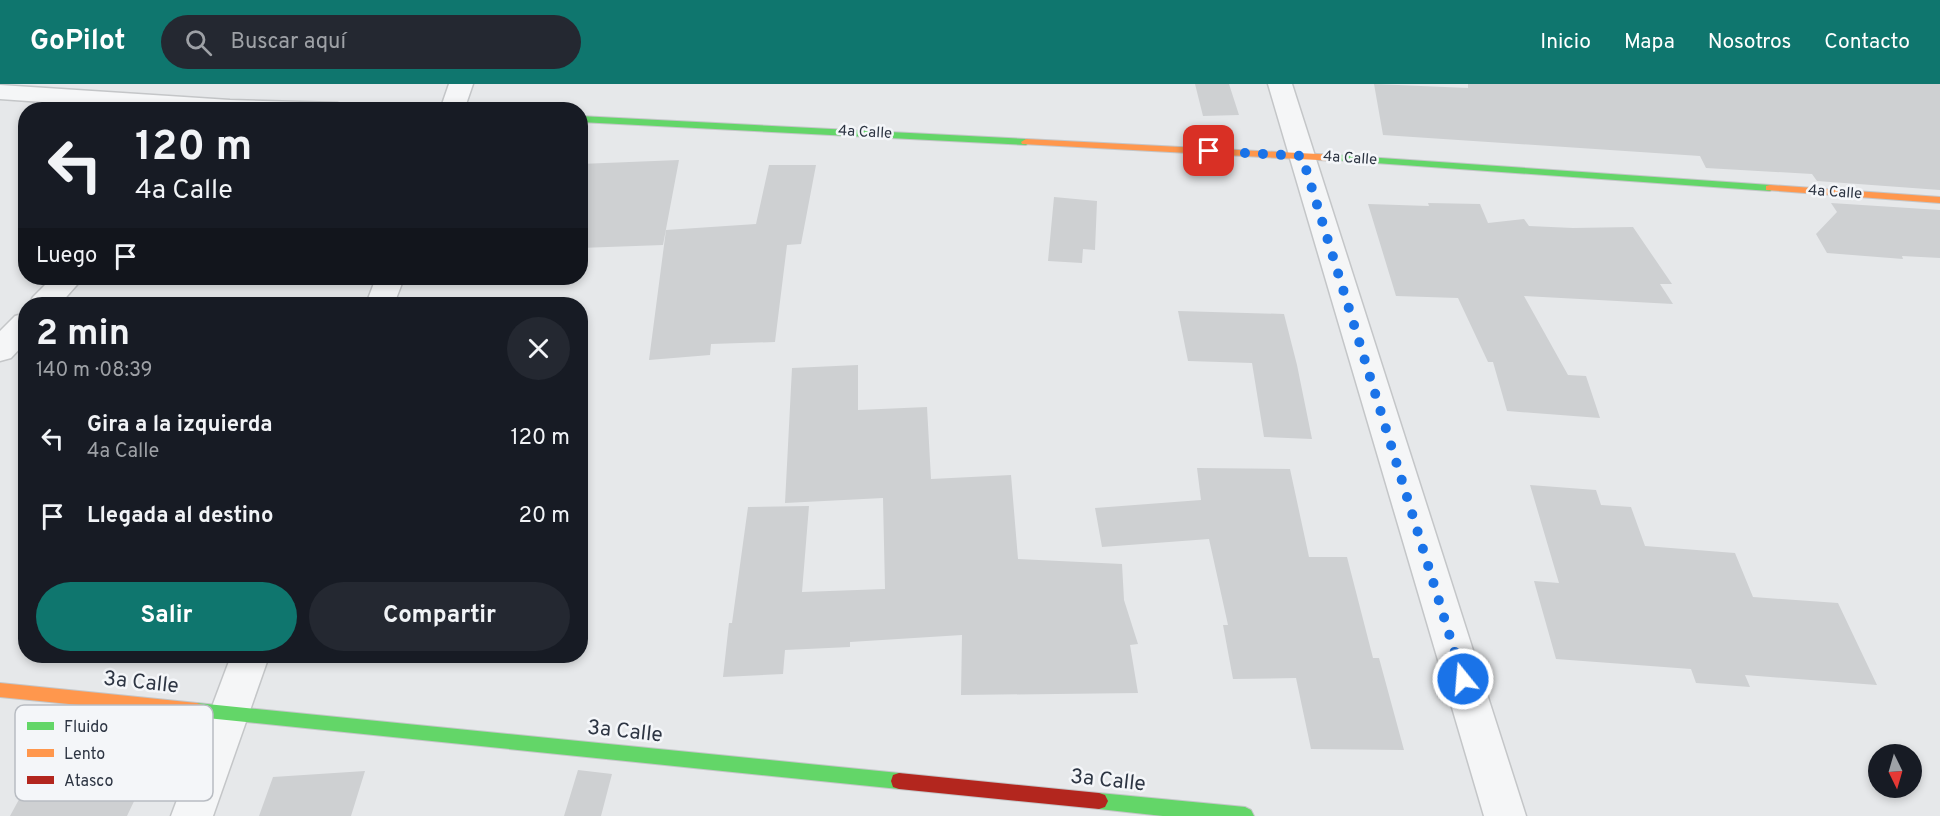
<!DOCTYPE html>
<html lang="es">
<head>
<meta charset="utf-8">
<style>
	:root { --surface:#171b24; --page:#242831; --text:#f1f3f6; --muted:#9ea1a6; --accent:#0f766e }
	body { margin:0; font-family:Overpass,sans-serif; background:var(--page); color:var(--text); height:100vh; display:flex; flex-direction:column; font-size:22px; white-space:nowrap }
	* { box-sizing:border-box; margin:0 }
	p { font-size:20px; color:var(--muted) }
	.icon { flex:none; width:33px; height:33px; fill:none; stroke:currentColor; stroke-width:2; stroke-linecap:round; stroke-linejoin:round }
	.map { position:relative; flex:1; overflow:hidden }
	.details { position:absolute; left:18px; top:213px; width:570px; height:366px; display:flex; flex-direction:column; background:var(--surface); border-radius:24px; box-shadow:0 3px 9px #0003 }
	.details>* { flex:none }
	.banner { position:absolute; left:18px; top:18px; width:570px; height:183px; border-radius:24px; box-shadow:0 3px 9px #0003; background:#171b24; color:var(--text); overflow:hidden }
	.needle { width:39px; rotate:175deg }
	.fabs { position:absolute; left:1868px; top:660px; display:grid; gap:12px }
	.fabs a { display:grid; place-items:center; width:54px; height:54px; border-radius:50%; background:var(--surface); box-shadow:0 3px 9px #0003; font-size:30px }
	.pin { position:absolute; display:grid; place-items:center; width:51px; height:51px; color:#fff; margin:-26px; border-radius:12px; box-shadow:0 3px 9px #0006 }
	.me { position:absolute; width:66px; margin:-33px; rotate:343deg; stroke-linejoin:round; filter:drop-shadow(0 0 4px #0008) }
	.turn { display:flex; align-items:center; gap:21px; height:126px; padding:0 18px; font-size:27px }
	.turn .icon { width:78px; height:78px; stroke-width:2.5 }
	.turn b { display:block; font-size:42px; line-height:51px }
	.then { display:flex; align-items:center; height:57px; padding:0 18px; background:#0003; gap:12px; font-size:22px }
	.round { display:grid; place-items:center; flex:none; width:63px; height:63px; border-radius:32px; background:var(--page) }
	.head { display:flex; align-items:center; justify-content:space-between; height:102px; padding:0 18px }
	h1 { font-size:36px; font-weight:700; line-height:45px }
	.action { display:flex; gap:12px; margin-top:auto; padding:12px 18px }
	.action a { flex:1; height:69px; border-radius:36px; background:var(--accent); color:#fff; font-size:24px; font-weight:700; line-height:69px; text-align:center }
	.action a+a { background:var(--page); color:var(--text) }
	ul { padding:0; list-style:none }
	li { display:flex; align-items:center; gap:18px; height:78px; padding:0 18px }
	li div { flex:1 }
	li b { display:block; font-size:22px }
	li em { font-style:normal }
	header { display:flex; align-items:center; gap:36px; box-sizing:border-box; height:84px; padding:0 30px; background:var(--accent); color:#fff }
	header strong { font-size:28px }
	nav { display:flex; gap:33px; margin-inline-start:auto; font-size:21px }
	.search { width:420px; height:54px; background:var(--page); display:flex; align-items:center; gap:15px; box-sizing:border-box; padding:0 21px; border-radius:33px; color:var(--muted); font-size:22px }
	.map>svg:first-child { display:block }
	.building { fill:#ced0d2 }
	.lines { fill:none; stroke-linecap:round; stroke-linejoin:round }
	.street-casing { stroke:#c4c6c8; stroke-width:3 }
	.fast-casing { stroke:#c4c6c8; stroke-width:2 }
	.slow-casing { stroke:#c4c6c8; stroke-width:2 }
	.jam-casing { stroke:#c4c6c8; stroke-width:2 }
	.street { fill:#f5f6f7; fill-rule:evenodd }
	.fast { fill:#63d668; fill-rule:evenodd }
	.slow { fill:#ff974d; fill-rule:evenodd }
	.jam { fill:#b3261e; fill-rule:evenodd }
	.route { stroke:#1a73e8; stroke-width:10; stroke-dasharray:0 18 }
	.labels { text-anchor:middle; dominant-baseline:central; stroke-width:5; stroke-linejoin:round; paint-order:stroke }
	.far-street-label { font-size:15px; fill:#2d3543; stroke:#f4f6f9 }
	.near-street-label { font-size:21px; fill:#2d3543; stroke:#f4f6f9 }
	.key { fill:#f4f6f9; stroke:#b8bcc2; stroke-width:1.5 }
	.key-label { font-size:16px; fill:#2d3543 }
</style>
</head>
<body>
<header>
<strong>GoPilot</strong>
<div class="search"><svg class="icon" aria-label="search" viewBox="0 0 24 24"><circle cx="10" cy="10" r="6"/><path d="M15 15l6 6"/></svg>Buscar aquí</div>
<nav><a>Inicio</a><a>Mapa</a><a>Nosotros</a><a>Contacto</a></nav>
</header>
<div class="map">
<svg width="1940" height="732" viewBox="0 0 1940 732">
	<rect width="100%" height="100%" fill="#e6e8ea"/>
	<path class="building" d="M1195 0H1229L1239 31 1203 32Z
		M1374 0 1468 4V0H1940V106L1817 97 1812 90 1706 84 1700 72 1383 51Z
		M679 76 663 161 580 164V80Z
		M769 81H816L801 160 787 161 775 258 711 260 710 271 649 276 666 146 756 140Z
		M1054 113 1097 117 1095 166 1083 165 1082 179 1048 177Z
		M1428 119 1480 120 1488 139 1524 135 1529 142 1573 144 1633 143 1672 200H1660L1673 220 1524 212 1568 291 1586 292 1600 334 1507 327 1493 278H1488L1458 214 1396 212 1368 120 1429 122Z
		M1831 119 1940 126V174L1902 172 1903 175 1827 169 1816 150 1837 128Z
		M1178 227 1284 230 1297 281 1312 355 1264 353 1252 279 1188 277Z
		M858 281V326L927 323 931 395 1011 391 1018 475 1122 480 1124 516 1138 560 1130 561 1138 609 961 611 962 551 850 558V563L785 566 783 590 723 593 729 539H732L748 423 809 422 802 508 885 505 883 414 785 419 792 284Z
		M1197 384 1290 385 1309 473H1347L1373 574H1379L1404 666 1311 665 1296 594 1233 595 1223 541H1228L1209 455 1102 463 1095 424 1201 416Z
		M1530 401 1596 406 1601 421 1631 423 1645 462 1735 469 1753 513 1838 519 1877 601 1745 591 1750 603 1696 599 1691 585 1556 575 1534 497 1559 499Z
		M155 673 127 732H10L41 675Z
		M578 686 612 690 601 732H564Z
		M365 687 351 732H259L273 693Z"/>
	<g class="lines">
		<g class="street-casing">
			<path id="street" d="M449 0H473L464 26H440Z
				M1268 0H1292L1526 732H1484Z
				M0 1 230 16 337 19 346 21 349 26H156L0 15Z
				M52 194H83L60 220H29L33 213Z
				M376 194H404L394 220H366Z
				M26 229V258L11 274 0 277V247L15 232Z
				M231 572H269L213 732H171Z"/>
		</g>
		<g class="fast-casing">
			<path id="fast" d="M580 32 1026 55 1031 58 1026 61 580 38Z
				M1337 71 1770 101 1775 104 1770 107 1333 76 1332 74Z
				M197 619 899 689 905 691 907 697 905 703 899 705 197 633 191 631 189 626 191 621Z
				M1099 709 1245 723 1251 726 1254 732H1163L1099 725 1093 723 1090 717 1093 711Z"/>
		</g>
		<g class="slow-casing">
			<path id="slow" d="M1026 55 1337 71 1342 74 1337 77 1022 60 1021 58Z
				M1770 101 1940 113V119L1766 106V102Z
				M0 599 197 619 203 621 205 626 203 631 197 633 0 613Z"/>
		</g>
		<g class="jam-casing">
			<path id="jam" d="M899 689 1099 709 1105 711 1108 717 1105 723 1099 725 899 705 893 703 891 697 893 691Z"/>
		</g>
		<use href="#street" class="street"/>
		<use href="#fast" class="fast"/>
		<use href="#slow" class="slow"/>
		<use href="#jam" class="jam"/>
	</g>
	<g class="lines">
		<path class="route" d="M1209 67 1302 72 1463 595"/>
	</g>
	<g class="labels">
		<g class="far-street-label">
			<text transform="translate(865 49) rotate(3)">4a Calle</text>
			<text transform="translate(1350 75) rotate(4)">4a Calle</text>
			<text transform="translate(1835 109) rotate(4)">4a Calle</text>
		</g>
		<g class="near-street-label">
			<text transform="translate(141 599) rotate(6)">3a Calle</text>
			<text transform="translate(625 648) rotate(6)">3a Calle</text>
			<text transform="translate(1108 697) rotate(6)">3a Calle</text>
		</g>
	</g>
	<rect x="15" y="621" width="198" height="96" rx="9" class="key"/>
	<rect x="27" y="638" width="27" height="8" fill="#63d668"/>
	<rect x="27" y="665" width="27" height="8" fill="#ff974d"/>
	<rect x="27" y="692" width="27" height="8" fill="#b3261e"/>
	<g class="key-label">
		<text x="64" y="648">Fluido</text>
		<text x="64" y="675">Lento</text>
		<text x="64" y="702">Atasco</text>
	</g>
</svg>
<div class="fabs">
<a><svg class="needle" viewBox="-14 -14 28 28"><path d="M0-13l5 13h-10z" fill="#e53935"/><path d="M0 13l5-13h-10z" fill="#9ea1a6"/></svg></a>
</div>
<div class="pin" style="left:1209px;top:67px;background:#d93025"><svg class="icon" aria-label="arrive" viewBox="0 0 24 24"><path d="M6 21V4h12l-3 4 3 4H6"/></svg></div>
<svg class="me" style="left:1463px;top:595px" viewBox="-20 -20 40 40"><circle r="17" fill="#1a73e8" stroke="#fff" stroke-width="3"/><path d="M0-11L8 9 0 5-8 9z" fill="#fff"/></svg>
<div class="banner">
<div class="turn"><svg class="icon" aria-label="left" viewBox="0 0 24 24"><path d="M17 20v-9H6M10 6l-5 5 5 5"/></svg><div><b>120 m</b>4a Calle</div></div>
<div class="then">Luego<svg class="icon" aria-label="arrive" viewBox="0 0 24 24"><path d="M6 21V4h12l-3 4 3 4H6"/></svg></div>
</div>
<section class="details">
<div class="head"><div><h1>2 min</h1><p>140 m · 08:39</p></div><a class="round"><svg class="icon" aria-label="close" viewBox="0 0 24 24"><path d="M6 6l12 12M18 6L6 18"/></svg></a></div>
<ul>
<li><svg class="icon" aria-label="left" viewBox="0 0 24 24"><path d="M17 20v-9H6M10 6l-5 5 5 5"/></svg><div><b>Gira a la izquierda</b><p>4a Calle</p></div><em>120 m</em></li>
<li><svg class="icon" aria-label="arrive" viewBox="0 0 24 24"><path d="M6 21V4h12l-3 4 3 4H6"/></svg><div><b>Llegada al destino</b></div><em>20 m</em></li>
</ul>
<div class="action"><a>Salir</a><a>Compartir</a></div>
</section>
</div>
</body>
</html>
